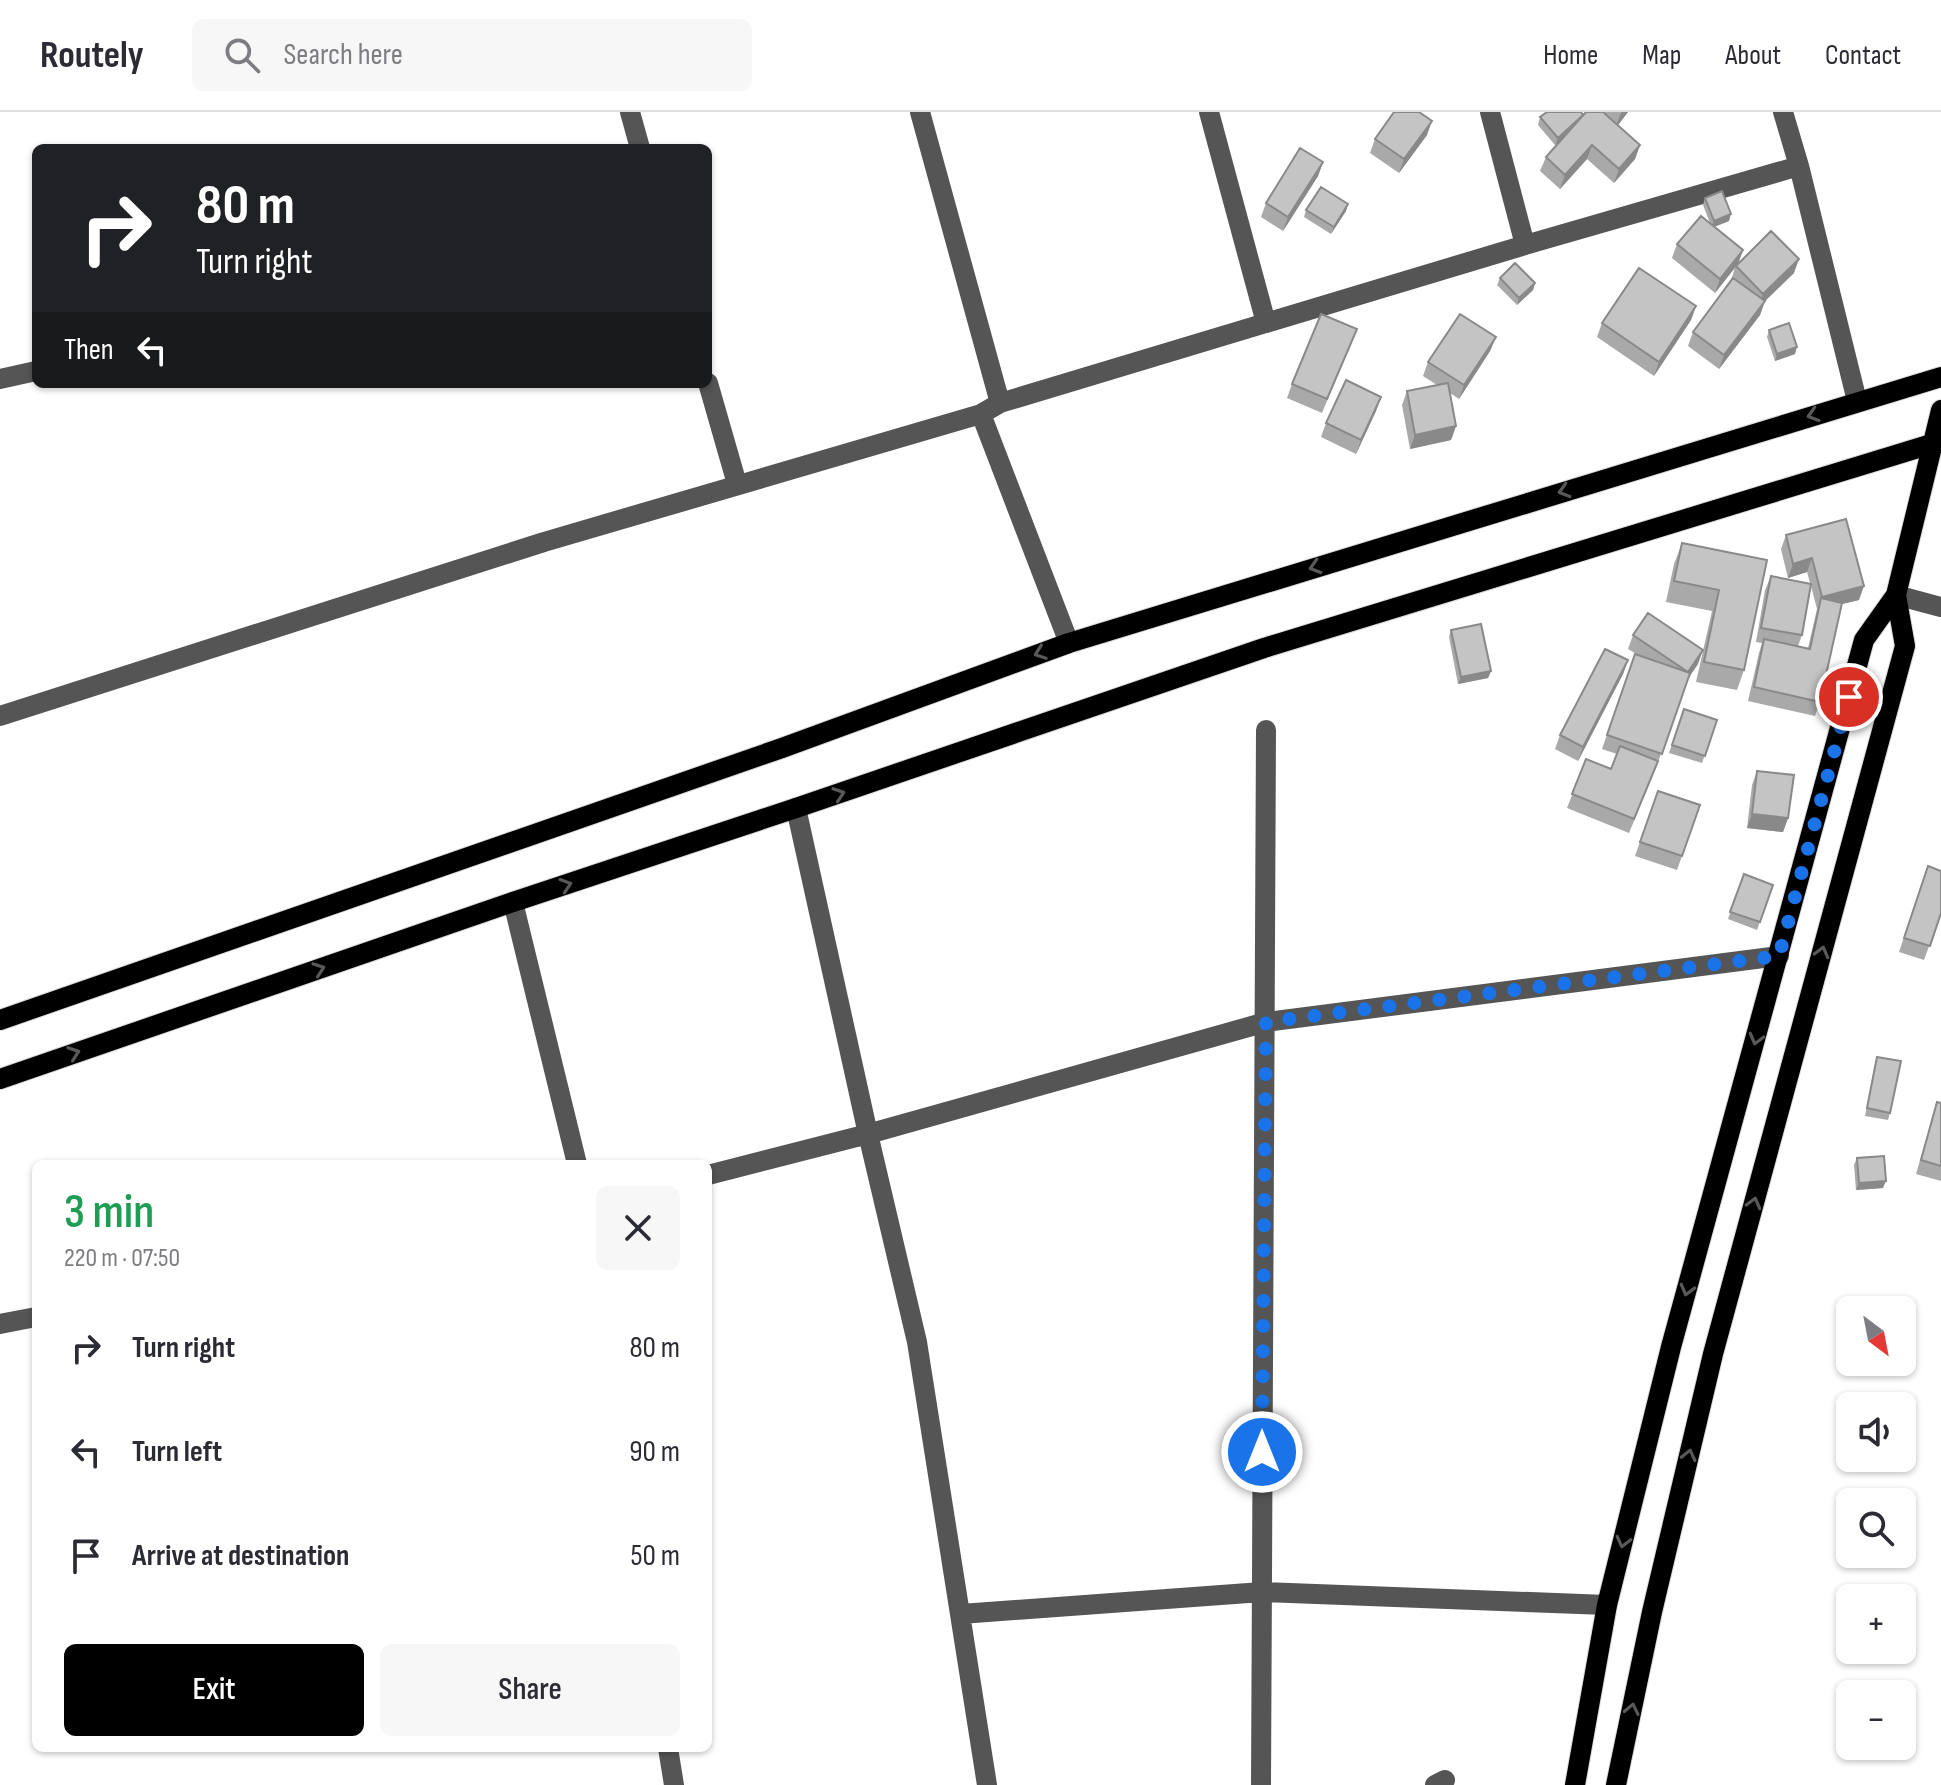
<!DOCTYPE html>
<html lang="en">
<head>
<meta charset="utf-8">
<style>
	:root { --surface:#fff; --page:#f7f7f7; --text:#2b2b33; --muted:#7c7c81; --line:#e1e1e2; --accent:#000 }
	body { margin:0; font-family:"Sofia Sans Condensed",sans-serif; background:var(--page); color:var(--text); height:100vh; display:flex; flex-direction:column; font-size:30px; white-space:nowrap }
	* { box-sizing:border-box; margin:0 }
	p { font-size:26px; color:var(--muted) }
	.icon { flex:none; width:44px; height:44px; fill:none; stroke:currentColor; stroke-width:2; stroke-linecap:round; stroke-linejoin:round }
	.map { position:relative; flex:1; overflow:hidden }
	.drawer { position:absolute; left:32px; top:1048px; width:680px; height:592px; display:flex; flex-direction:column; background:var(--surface); border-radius:12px; box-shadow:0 2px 6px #0004 }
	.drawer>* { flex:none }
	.hud { position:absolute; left:32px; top:32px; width:680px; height:244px; border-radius:12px; box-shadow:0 2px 6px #0004; background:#202124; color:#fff; overflow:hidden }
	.needle { width:52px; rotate:148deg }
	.buttons { position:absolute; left:1836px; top:1184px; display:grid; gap:16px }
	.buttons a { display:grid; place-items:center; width:80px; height:80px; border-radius:12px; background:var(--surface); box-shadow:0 2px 6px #0004; font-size:40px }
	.pin { position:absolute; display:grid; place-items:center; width:68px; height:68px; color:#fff; margin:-34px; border:4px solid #fff; border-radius:50%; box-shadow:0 2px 8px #0007 }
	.me { position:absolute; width:88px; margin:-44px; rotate:0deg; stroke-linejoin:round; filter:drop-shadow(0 0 6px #0008) }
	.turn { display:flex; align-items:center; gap:28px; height:168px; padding:0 32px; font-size:36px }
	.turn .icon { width:104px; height:104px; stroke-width:2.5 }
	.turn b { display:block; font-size:56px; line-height:68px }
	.then { display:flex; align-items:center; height:76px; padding:0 32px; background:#0003; gap:16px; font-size:30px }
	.round { display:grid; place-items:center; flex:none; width:84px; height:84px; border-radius:12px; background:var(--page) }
	.overview { display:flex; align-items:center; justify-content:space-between; height:136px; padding:0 32px }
	h1 { font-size:48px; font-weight:600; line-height:60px; color:#1e9e55 }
	.primary-button { display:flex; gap:16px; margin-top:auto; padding:16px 32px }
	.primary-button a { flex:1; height:92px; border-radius:12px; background:var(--accent); color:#fff; font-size:32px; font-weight:600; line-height:92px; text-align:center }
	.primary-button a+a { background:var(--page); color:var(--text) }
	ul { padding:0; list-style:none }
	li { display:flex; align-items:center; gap:24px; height:104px; padding:0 32px }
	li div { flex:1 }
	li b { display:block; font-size:30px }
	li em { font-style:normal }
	header { display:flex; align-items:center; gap:48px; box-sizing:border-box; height:112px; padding:0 40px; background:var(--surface); border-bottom:2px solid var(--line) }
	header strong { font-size:38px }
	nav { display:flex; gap:44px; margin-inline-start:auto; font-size:28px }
	.search { width:560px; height:72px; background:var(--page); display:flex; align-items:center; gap:20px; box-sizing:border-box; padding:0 28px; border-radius:12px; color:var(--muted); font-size:30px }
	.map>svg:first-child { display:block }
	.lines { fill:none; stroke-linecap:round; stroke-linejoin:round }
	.major-casing { stroke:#dbdbdb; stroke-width:22 }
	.minor { stroke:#555; stroke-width:20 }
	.major { stroke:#000; stroke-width:20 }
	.wall { fill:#a9a9a9; fill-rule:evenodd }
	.shaded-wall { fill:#898989 }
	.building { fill:#c4c4c4; stroke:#898989; stroke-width:2 }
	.oneway { stroke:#595959 }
	.route { stroke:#1a73e8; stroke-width:14; stroke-dasharray:0 25.2 }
</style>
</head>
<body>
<header>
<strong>Routely</strong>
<div class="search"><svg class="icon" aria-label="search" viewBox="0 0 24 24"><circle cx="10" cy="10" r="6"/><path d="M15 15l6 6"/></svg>Search here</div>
<nav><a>Home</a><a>Map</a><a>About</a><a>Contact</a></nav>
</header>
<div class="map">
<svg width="1941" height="1673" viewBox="0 0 1941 1673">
	<rect width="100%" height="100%" fill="#fff"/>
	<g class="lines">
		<g class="major-casing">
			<path id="major" d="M1896 483 1941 298
				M0 908 782 636 1069 531 1941 265
				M0 967 513 790 796 696 1264 536 1941 329
				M1575 1673 1607 1493 1671 1235 1864 528 1896 483 1905 534 1713 1242 1652 1500 1616 1673"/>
		</g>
		<path class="minor" d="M630 0 640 36
			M920 0 1000 291
			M1209 0 1266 211
			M1490 0 1525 133
			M1783 0 1799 54 1857 289
			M0 267 36 259
			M708 271 737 372
			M981 302 1069 531
			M1896 483 1941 495
			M0 604 544 430 981 302 1000 291 1525 133 1799 54
			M796 696 868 1022 917 1230 987 1673
			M513 790 577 1052
			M708 1063 868 1022 1266 910 1779 844
			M0 1212 36 1205
			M961 1502 1262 1480 1607 1493
			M668 1636 674 1673
			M1261 1673 1266 618
			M1435 1673 1445 1668"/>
		<use href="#major" class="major"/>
	</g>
	<path class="wall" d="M1586 0H1628L1618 13 1640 33 1635 47 1614 71 1587 47 1560 77 1540 59 1546 45 1561 28 1555 33 1538 13 1540 5 1583 3Z
		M1427 23 1399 61 1370 41 1375 27Z
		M1323 50 1318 64 1283 119 1261 105 1266 91Z
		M1705 86 1729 109 1714 115 1743 138 1738 152 1794 161 1765 189 1760 203 1719 257 1688 234 1693 220 1731 169 1735 155 1715 181 1672 146 1677 132 1710 111 1703 93Z
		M1348 92 1346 99 1331 122 1304 105 1306 98Z
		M1500 166 1535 171 1533 178 1517 193 1497 173Z
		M1696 194 1691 208 1654 264 1597 225 1602 211Z
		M1357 217 1322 301 1287 286 1292 272Z
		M1769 218 1795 242 1775 249 1767 225Z
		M1496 225 1490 239 1459 287 1450 281 1456 314 1451 328 1410 337 1402 293 1407 279 1437 273 1423 264 1428 250Z
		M1376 299 1356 342 1321 325 1326 311Z
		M1786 423 1859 488 1841 492 1820 590 1815 604 1748 589 1759 541 1762 531 1756 530 1765 478 1771 464 1810 471 1807 460 1788 466 1781 437ZM1811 474 1817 497 1808 536 1798 534 1802 523Z
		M1682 431 1767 448 1744 558 1737 578 1696 570 1712 499 1666 490 1674 452Z
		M1451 518 1491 559 1488 566 1458 572 1449 525Z
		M1633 523 1698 552 1688 566 1656 656 1629 721 1567 696 1586 647 1611 657 1617 642 1602 637 1635 542 1638 543 1628 537Z
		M1628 548 1623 562 1578 649 1555 637 1560 623Z
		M1684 597 1717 608 1702 651 1669 641Z
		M1757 659 1788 706 1783 720 1747 716 1752 673Z
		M1658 679 1700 693 1677 758 1635 744Z
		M1928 754 1941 801 1924 848 1899 840Z
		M1744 762 1773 773 1757 818 1728 807Z
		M1877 945 1890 1001 1888 1008 1865 1004 1875 952Z
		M1937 990 1941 991V1069L1916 1062Z
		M1857 1046 1883 1076 1856 1078 1854 1053Z"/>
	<path class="shaded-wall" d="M1622 0H1628L1615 17 1620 3Z
		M1584 4 1581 11 1555 33 1558 26Z
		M1432 9 1427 23 1399 61 1404 47Z
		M1592 33 1587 47 1560 77 1565 63Z
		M1640 33 1635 47 1614 71 1619 57Z
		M1323 50 1318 64 1283 119 1288 105Z
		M1348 92 1346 99 1331 122 1334 115Z
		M1731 102 1729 109 1711 116 1714 109Z
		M1743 138 1738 152 1715 181 1720 167Z
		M1799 147 1794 161 1765 189 1760 203 1719 257 1724 243 1758 196 1763 182Z
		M1535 171 1533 178 1517 193 1519 186Z
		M1696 194 1691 208 1654 264 1659 250Z
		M1496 225 1490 239 1459 287 1464 273Z
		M1797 235 1795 242 1775 249 1777 242Z
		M1381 285 1376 299 1356 342 1361 328Z
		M1456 314 1451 328 1410 337 1415 323Z
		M1812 446 1807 460 1788 466 1793 452Z
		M1864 474 1859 488 1818 498 1822 485Z
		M1703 538 1698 552 1683 574 1688 560Z
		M1628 548 1623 562 1578 649 1583 635Z
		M1491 559 1488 566 1458 572 1461 565Z
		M1752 702 1788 706 1783 720 1747 716Z
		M1886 1069 1883 1076 1856 1078 1859 1071Z"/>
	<path class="building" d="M1394 0H1419L1432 9 1404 47 1375 27Z
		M1547 0H1581L1583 3 1558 26 1540 5Z
		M1586 0H1603L1640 33 1619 57 1592 33 1565 63 1546 45Z
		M1300 36 1323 50 1288 105 1266 91Z
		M1321 75 1348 92 1334 115 1306 98Z
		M1722 79 1731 102 1714 109 1705 86Z
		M1701 104 1743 138 1720 167 1677 132Z
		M1771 119 1799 147 1763 182 1736 154Z
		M1515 151 1535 171 1519 186 1500 166Z
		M1639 156 1696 194 1659 250 1602 211Z
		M1733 166 1765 189 1724 243 1693 220Z
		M1321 202 1357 217 1327 287 1292 272Z
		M1460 202 1496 225 1464 273 1428 250Z
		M1789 211 1797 235 1777 242 1769 218Z
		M1346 268 1381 285 1361 328 1326 311Z
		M1448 271 1456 314 1415 323 1407 279Z
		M1846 407 1864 474 1822 485 1812 446 1793 452 1786 423Z
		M1682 431 1767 448 1744 558 1704 550 1719 478 1674 469Z
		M1771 464 1811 472 1802 523 1761 516Z
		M1821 486 1842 491 1820 590 1754 575 1764 527 1810 537Z
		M1648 501 1703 538 1688 560 1633 523Z
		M1481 512 1491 559 1461 565 1451 518Z
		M1605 537 1628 548 1583 635 1560 623Z
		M1635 542 1690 561 1662 642 1607 623Z
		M1684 597 1717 608 1705 644 1672 633Z
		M1620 634 1658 649 1634 707 1572 682 1586 647 1611 657Z
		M1757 659 1794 663 1788 706 1752 702Z
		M1658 679 1700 693 1682 744 1640 730Z
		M1928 754 1941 759V801L1930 834 1904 826Z
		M1744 762 1773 773 1760 810 1730 800Z
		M1877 945 1901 949 1890 1001 1867 996Z
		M1937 990 1941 991V1054L1921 1048Z
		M1884 1044 1886 1069 1859 1071 1857 1046Z"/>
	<defs><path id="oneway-chevron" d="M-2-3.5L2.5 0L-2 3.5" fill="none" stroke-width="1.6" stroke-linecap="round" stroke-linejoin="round" transform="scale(2)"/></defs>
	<g class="oneway">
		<use href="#oneway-chevron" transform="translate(1813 303) rotate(163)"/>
		<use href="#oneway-chevron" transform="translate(1564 379) rotate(163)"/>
		<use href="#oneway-chevron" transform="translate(1315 455) rotate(163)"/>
		<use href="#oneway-chevron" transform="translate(1040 541) rotate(160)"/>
		<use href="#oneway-chevron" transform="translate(839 682) rotate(-19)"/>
		<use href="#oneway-chevron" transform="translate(566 773) rotate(-18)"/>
		<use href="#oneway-chevron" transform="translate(1822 840) rotate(-75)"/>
		<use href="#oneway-chevron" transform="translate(319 857) rotate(-19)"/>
		<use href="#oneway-chevron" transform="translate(1756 927) rotate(105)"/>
		<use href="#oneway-chevron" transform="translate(74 941) rotate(-19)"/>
		<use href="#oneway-chevron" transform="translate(1754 1091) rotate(-75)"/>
		<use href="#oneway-chevron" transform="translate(1687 1178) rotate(105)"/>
		<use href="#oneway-chevron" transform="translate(1689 1343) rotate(-77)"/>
		<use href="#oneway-chevron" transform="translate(1623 1430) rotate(104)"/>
		<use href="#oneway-chevron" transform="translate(1632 1597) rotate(-78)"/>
	</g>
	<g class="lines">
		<path class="route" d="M1262 1340 1266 910 1779 844 1849 585"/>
	</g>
</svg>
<div class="buttons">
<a><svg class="needle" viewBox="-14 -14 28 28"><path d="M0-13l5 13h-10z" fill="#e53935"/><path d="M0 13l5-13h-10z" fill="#7c7c81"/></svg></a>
<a><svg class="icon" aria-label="sound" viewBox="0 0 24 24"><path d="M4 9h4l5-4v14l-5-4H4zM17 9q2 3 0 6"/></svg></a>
<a><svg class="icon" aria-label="search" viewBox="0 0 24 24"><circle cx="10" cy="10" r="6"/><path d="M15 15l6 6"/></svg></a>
<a>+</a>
<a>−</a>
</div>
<div class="pin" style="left:1849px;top:585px;background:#d93025"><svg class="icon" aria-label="arrive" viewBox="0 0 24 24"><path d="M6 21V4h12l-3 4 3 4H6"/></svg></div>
<svg class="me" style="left:1262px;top:1340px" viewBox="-20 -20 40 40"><circle r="17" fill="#1a73e8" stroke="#fff" stroke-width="3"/><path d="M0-11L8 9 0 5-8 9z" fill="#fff"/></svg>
<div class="hud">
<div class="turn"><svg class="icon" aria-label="right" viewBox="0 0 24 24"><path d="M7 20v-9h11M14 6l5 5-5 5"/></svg><div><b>80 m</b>Turn right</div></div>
<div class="then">Then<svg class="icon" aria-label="left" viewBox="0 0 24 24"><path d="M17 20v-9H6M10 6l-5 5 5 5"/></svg></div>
</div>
<section class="drawer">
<div class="overview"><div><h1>3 min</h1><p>220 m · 07:50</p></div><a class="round"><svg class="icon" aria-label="close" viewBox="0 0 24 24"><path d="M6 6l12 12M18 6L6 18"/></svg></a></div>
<ul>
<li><svg class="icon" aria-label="right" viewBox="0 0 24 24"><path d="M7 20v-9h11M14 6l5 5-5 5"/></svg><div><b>Turn right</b></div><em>80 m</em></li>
<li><svg class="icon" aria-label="left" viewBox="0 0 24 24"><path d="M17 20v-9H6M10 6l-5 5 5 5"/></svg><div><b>Turn left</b></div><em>90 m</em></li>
<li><svg class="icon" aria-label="arrive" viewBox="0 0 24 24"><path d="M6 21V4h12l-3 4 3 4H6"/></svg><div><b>Arrive at destination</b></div><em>50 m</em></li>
</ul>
<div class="primary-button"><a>Exit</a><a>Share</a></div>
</section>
</div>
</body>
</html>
